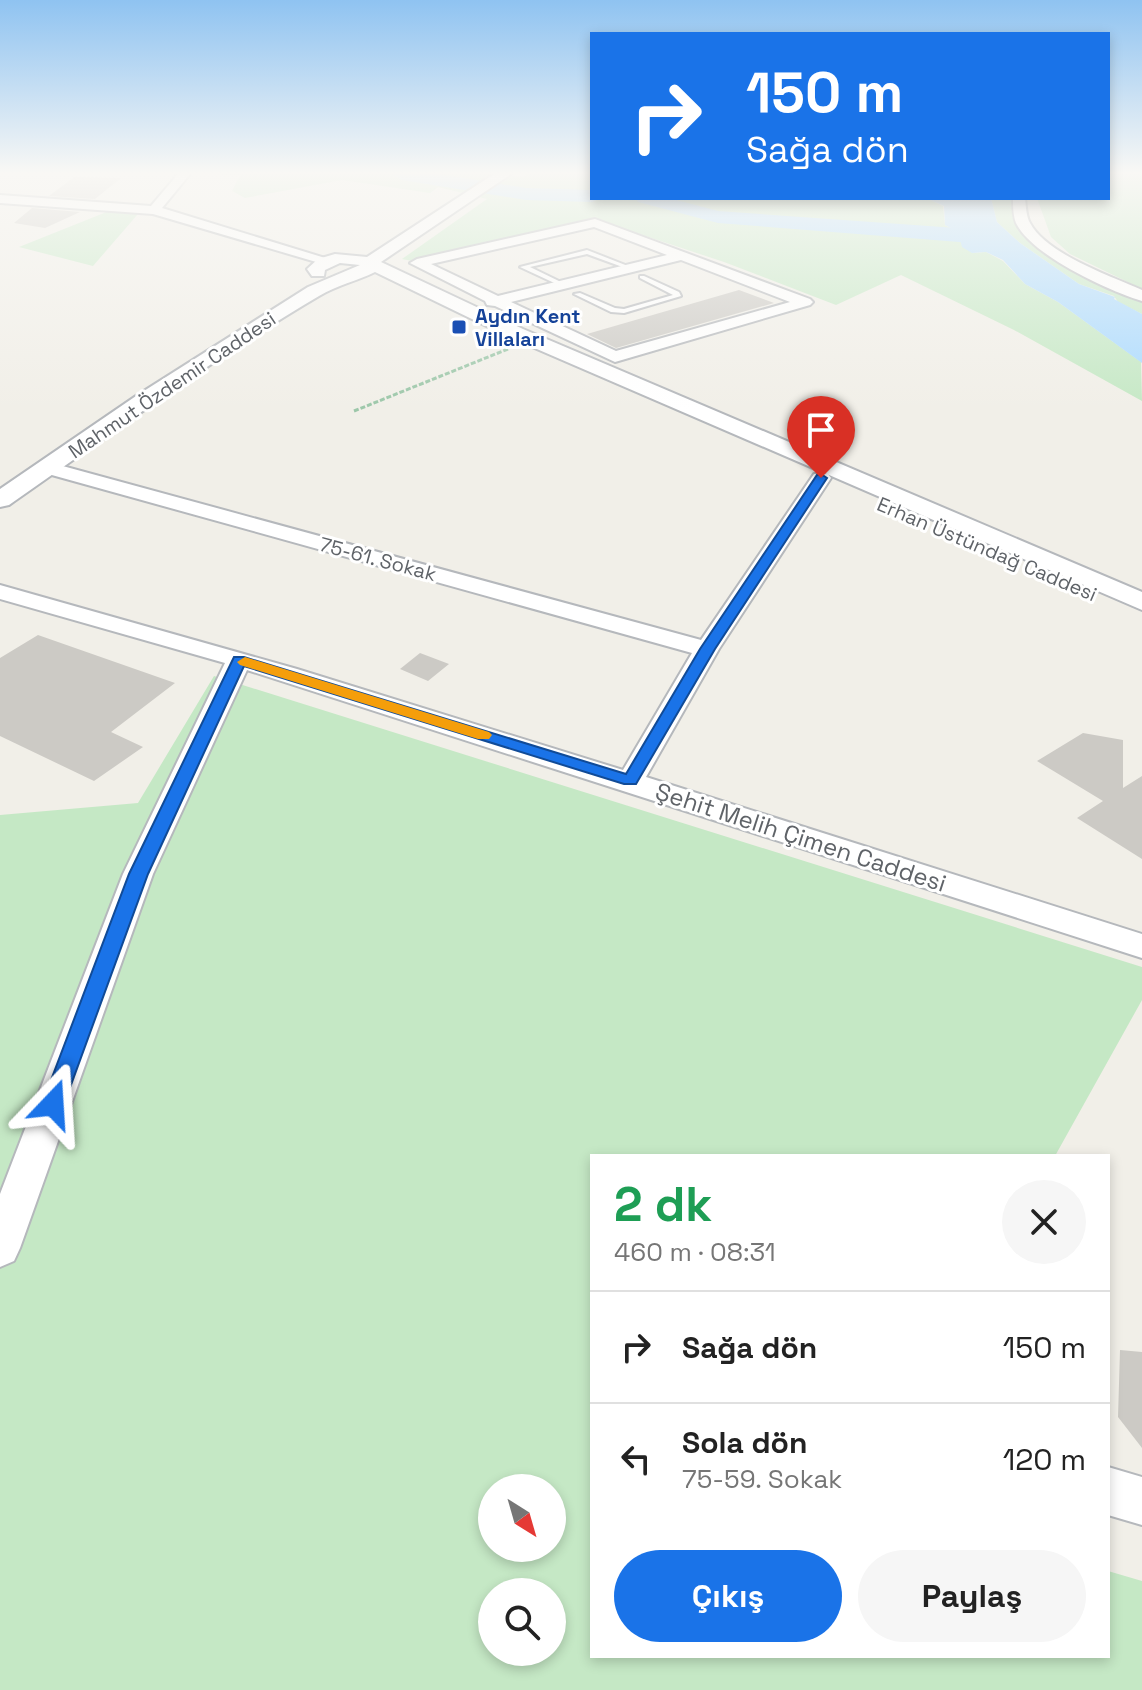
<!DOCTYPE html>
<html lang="tr">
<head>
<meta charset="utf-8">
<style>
	:root { --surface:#fff; --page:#f6f6f6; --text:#222; --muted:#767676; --line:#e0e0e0; --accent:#1a73e8 }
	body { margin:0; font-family:"Space Grotesk",sans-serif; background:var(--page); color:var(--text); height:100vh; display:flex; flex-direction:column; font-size:30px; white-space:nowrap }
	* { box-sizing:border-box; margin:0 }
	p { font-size:26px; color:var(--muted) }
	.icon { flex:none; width:44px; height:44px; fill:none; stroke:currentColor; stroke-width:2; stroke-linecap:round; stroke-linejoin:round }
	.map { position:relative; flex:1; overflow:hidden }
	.drawer { position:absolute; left:590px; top:1154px; width:520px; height:504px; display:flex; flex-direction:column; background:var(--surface); border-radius:0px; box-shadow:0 4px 12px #0003 }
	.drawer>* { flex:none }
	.hud { position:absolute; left:590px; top:32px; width:520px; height:168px; border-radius:0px; box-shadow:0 4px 12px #0003; background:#1a73e8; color:#fff; overflow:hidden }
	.needle { width:52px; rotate:143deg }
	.fabs { position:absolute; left:478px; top:1474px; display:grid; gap:16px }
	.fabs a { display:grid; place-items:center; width:88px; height:88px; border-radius:50%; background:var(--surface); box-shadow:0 4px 12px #0003; font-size:40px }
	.pin { position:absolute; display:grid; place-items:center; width:68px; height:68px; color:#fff; margin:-82px -34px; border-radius:50% 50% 50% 0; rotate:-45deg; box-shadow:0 0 8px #0007 }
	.pin .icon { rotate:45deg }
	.me { position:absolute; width:88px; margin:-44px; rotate:20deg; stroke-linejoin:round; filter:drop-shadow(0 0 6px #0008) }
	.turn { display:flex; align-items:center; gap:28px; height:168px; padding:0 24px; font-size:36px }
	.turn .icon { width:104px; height:104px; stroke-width:2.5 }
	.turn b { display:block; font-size:56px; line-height:68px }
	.round { display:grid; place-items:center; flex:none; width:84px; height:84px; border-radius:42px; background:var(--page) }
	.summary { display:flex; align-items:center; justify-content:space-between; height:136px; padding:0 24px }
	h1 { font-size:48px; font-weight:600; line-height:60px; color:#1e9e55 }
	.button { display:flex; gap:16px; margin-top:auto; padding:16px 24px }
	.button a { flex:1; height:92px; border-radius:48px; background:var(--accent); color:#fff; font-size:32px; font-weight:600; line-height:92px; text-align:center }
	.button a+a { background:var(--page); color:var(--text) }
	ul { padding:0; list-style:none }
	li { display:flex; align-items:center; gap:24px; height:112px; padding:0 24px; border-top:2px solid var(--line) }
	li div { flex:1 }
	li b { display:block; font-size:30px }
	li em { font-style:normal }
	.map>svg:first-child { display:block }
	.green { fill:#c5e8c5; fill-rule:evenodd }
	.water { fill:#aadaff }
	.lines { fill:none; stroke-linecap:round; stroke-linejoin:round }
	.river { fill:#aadaff; fill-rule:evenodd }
	.building { fill:#cccac5 }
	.service-casing { stroke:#b5b8bc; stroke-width:4 }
	.minor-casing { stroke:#b5b8bc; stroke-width:4 }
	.tertiary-casing { stroke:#b5b8bc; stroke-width:4 }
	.path { stroke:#9cc7a9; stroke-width:3; stroke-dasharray:5 2; stroke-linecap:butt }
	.service { fill:#fff; fill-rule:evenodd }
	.minor { fill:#fff; fill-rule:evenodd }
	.tertiary { fill:#fff; fill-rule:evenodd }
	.route { fill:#1a73e8; stroke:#114b97; stroke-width:2 }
	.slow { fill:#f59e0b }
	.transit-dot { fill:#1a4fb4; stroke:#fff; stroke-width:3 }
	.labels { text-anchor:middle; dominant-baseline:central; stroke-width:6; stroke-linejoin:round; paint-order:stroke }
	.far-transit-label { font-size:20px; font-weight:bold; fill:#164399; stroke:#fff; text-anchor:start }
	.far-street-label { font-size:20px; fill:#5f6368; stroke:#fff }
	.street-label { font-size:24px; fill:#5f6368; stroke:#fff }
</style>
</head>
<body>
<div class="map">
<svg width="1142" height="1690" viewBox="0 0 1142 1690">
	<rect width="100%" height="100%" fill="#f1efe8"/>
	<path class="green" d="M215 174H499L524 177 527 174H592V198H926L943 206 945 225 958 232 972 253 986 252 1003 261 1025 284 1058 302 1141 362 1142 401 1014 330 901 275 836 305 724 262 594 219 412 261 402 259 487 199 438 187 430 193 342 180 245 198 232 191 240 175Z
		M1108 174H1142V289L1070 254 1051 237 1037 198H1108Z
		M991 198H1012C1013 206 1013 216 1016 223 1032 256 1109 284 1142 301V314L1118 302 1114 296 1079 284 1020 243 997 222Z
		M109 211 138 214 93 266 19 247Z
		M214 676 1142 967V1000L1055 1156H592V1656H1108V1571L1142 1581V1690H0V815L138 803ZM492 1488H552V1548H492ZM492 1592H552V1652H492Z"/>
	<path class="water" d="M926 198H991L997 222 1020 243 1079 284 1115 297 1114 299 1142 314V363L1058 302 1025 284 1003 260 986 252 972 253 962 247 958 232 945 225 944 206Z"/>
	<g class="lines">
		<path class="river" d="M392 174H439L526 188 592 190V198H601L592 202 526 200 402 180Z
			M635 198H669L718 211 985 230 996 237 985 244 718 223 638 202Z"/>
	</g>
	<path class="building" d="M74 177 121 178 95 199 49 196Z
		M32 208 80 212 45 228 14 223Z
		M739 290 774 303 616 348 587 334Z
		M38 635 175 683 111 732 143 747 94 781 0 736V658Z
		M420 653 449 664 428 681 400 669Z
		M1083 733 1123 740V788L1142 776V859L1077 818 1103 801 1037 761Z
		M1120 1350 1142 1352V1448L1118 1417Z"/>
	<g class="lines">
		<g class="service-casing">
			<path id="service" d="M587 250 633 268 628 269 587 254 530 267 565 284 563 287 520 267Z
				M640 276H644L679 292 681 296 624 313 611 312 574 294 580 293 615 308 624 309 673 295 640 278Z"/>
		</g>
		<g class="minor-casing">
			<path id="minor" d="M178 174H190L162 208 335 261 328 265 323 264 153 214 0 203V195L151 206Z
				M1013 198H1025C1026 206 1026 216 1030 223 1046 254 1111 276 1142 290V301C1109 291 1031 255 1016 223 1013 215 1013 206 1013 198Z
				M595 219 810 299 813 302 810 305 615 362 495 306 487 305 485 301 410 263 417 259ZM594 227 667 255 498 296 431 264ZM681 260 790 302 616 351 511 302Z
				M48 462 701 640 814 474H828L831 478 719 649 646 777 1142 934V958L247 670 153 874 20 1248 14 1261 0 1267V1194L123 874 225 663 0 599V585L297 669 623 770 692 653 41 472 38 468Z
				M1108 1467 1142 1477V1525L1108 1515Z"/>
		</g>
		<g class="tertiary-casing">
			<path id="tertiary" d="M494 174H511L381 262 523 329 1142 592V610L509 337 375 272C357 281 337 285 319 296 212 359 111 434 9 505L0 507V489L136 396 308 287 360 265 340 263 325 270 324 276H312L307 269 318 259 335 254 367 257Z"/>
		</g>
		<path class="path" d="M354 411 508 349"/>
		<use href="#service" class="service"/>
		<use href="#minor" class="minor"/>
		<use href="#tertiary" class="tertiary"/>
	</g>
	<linearGradient id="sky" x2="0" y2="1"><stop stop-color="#8fc3f1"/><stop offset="0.42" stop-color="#f9f8f5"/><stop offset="1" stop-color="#f9f8f5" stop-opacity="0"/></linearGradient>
	<rect width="1142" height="411" fill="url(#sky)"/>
	<path class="route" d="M821 474 827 478 715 649 636 784H624L244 666 148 874 64 1104 61 1110 53 1113 45 1110 42 1104 129 874 234 657H244L626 774 700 649 817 475Z"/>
	<path class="slow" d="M245 657 489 732 492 735 489 739H478L240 665 237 662Z"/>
	<rect class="transit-dot" x="451" y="319" width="16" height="16" rx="4"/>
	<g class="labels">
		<g class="far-transit-label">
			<text x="475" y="316">Aydın Kent<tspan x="475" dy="23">Villaları</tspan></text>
		</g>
		<g class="far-street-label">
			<text transform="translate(172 385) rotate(-34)">Mahmut Özdemir Caddesi</text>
			<text transform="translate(987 549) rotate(23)">Erhan Üstündağ Caddesi</text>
			<text transform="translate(378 559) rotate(15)">75-61. Sokak</text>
		</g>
		<g class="street-label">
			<text transform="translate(801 837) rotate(18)">Şehit Melih Çimen Caddesi</text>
		</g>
	</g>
</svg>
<div class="fabs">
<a><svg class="needle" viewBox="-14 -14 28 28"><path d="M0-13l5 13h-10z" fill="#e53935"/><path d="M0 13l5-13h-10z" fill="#767676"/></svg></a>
<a><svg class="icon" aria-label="search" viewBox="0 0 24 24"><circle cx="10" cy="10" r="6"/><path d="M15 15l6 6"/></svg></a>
</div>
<div class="pin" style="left:821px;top:478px;background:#d93025"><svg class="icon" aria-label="arrive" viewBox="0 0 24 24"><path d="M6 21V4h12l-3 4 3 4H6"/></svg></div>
<svg class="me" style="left:53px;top:1104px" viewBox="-20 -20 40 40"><path d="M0-17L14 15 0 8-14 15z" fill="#1a73e8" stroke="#fff" stroke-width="4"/></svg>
<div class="hud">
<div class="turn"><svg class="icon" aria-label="right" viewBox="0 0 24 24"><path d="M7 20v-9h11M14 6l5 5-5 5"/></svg><div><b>150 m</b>Sağa dön</div></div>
</div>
<section class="drawer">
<div class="summary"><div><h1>2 dk</h1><p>460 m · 08:31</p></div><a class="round"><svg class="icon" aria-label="close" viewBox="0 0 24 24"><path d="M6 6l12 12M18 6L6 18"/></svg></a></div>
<ul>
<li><svg class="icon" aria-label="right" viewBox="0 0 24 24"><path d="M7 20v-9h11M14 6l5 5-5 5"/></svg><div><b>Sağa dön</b></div><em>150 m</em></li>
<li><svg class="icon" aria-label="left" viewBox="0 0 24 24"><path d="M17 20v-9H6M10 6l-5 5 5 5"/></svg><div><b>Sola dön</b><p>75-59. Sokak</p></div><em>120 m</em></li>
</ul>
<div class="button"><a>Çıkış</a><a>Paylaş</a></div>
</section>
</div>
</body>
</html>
